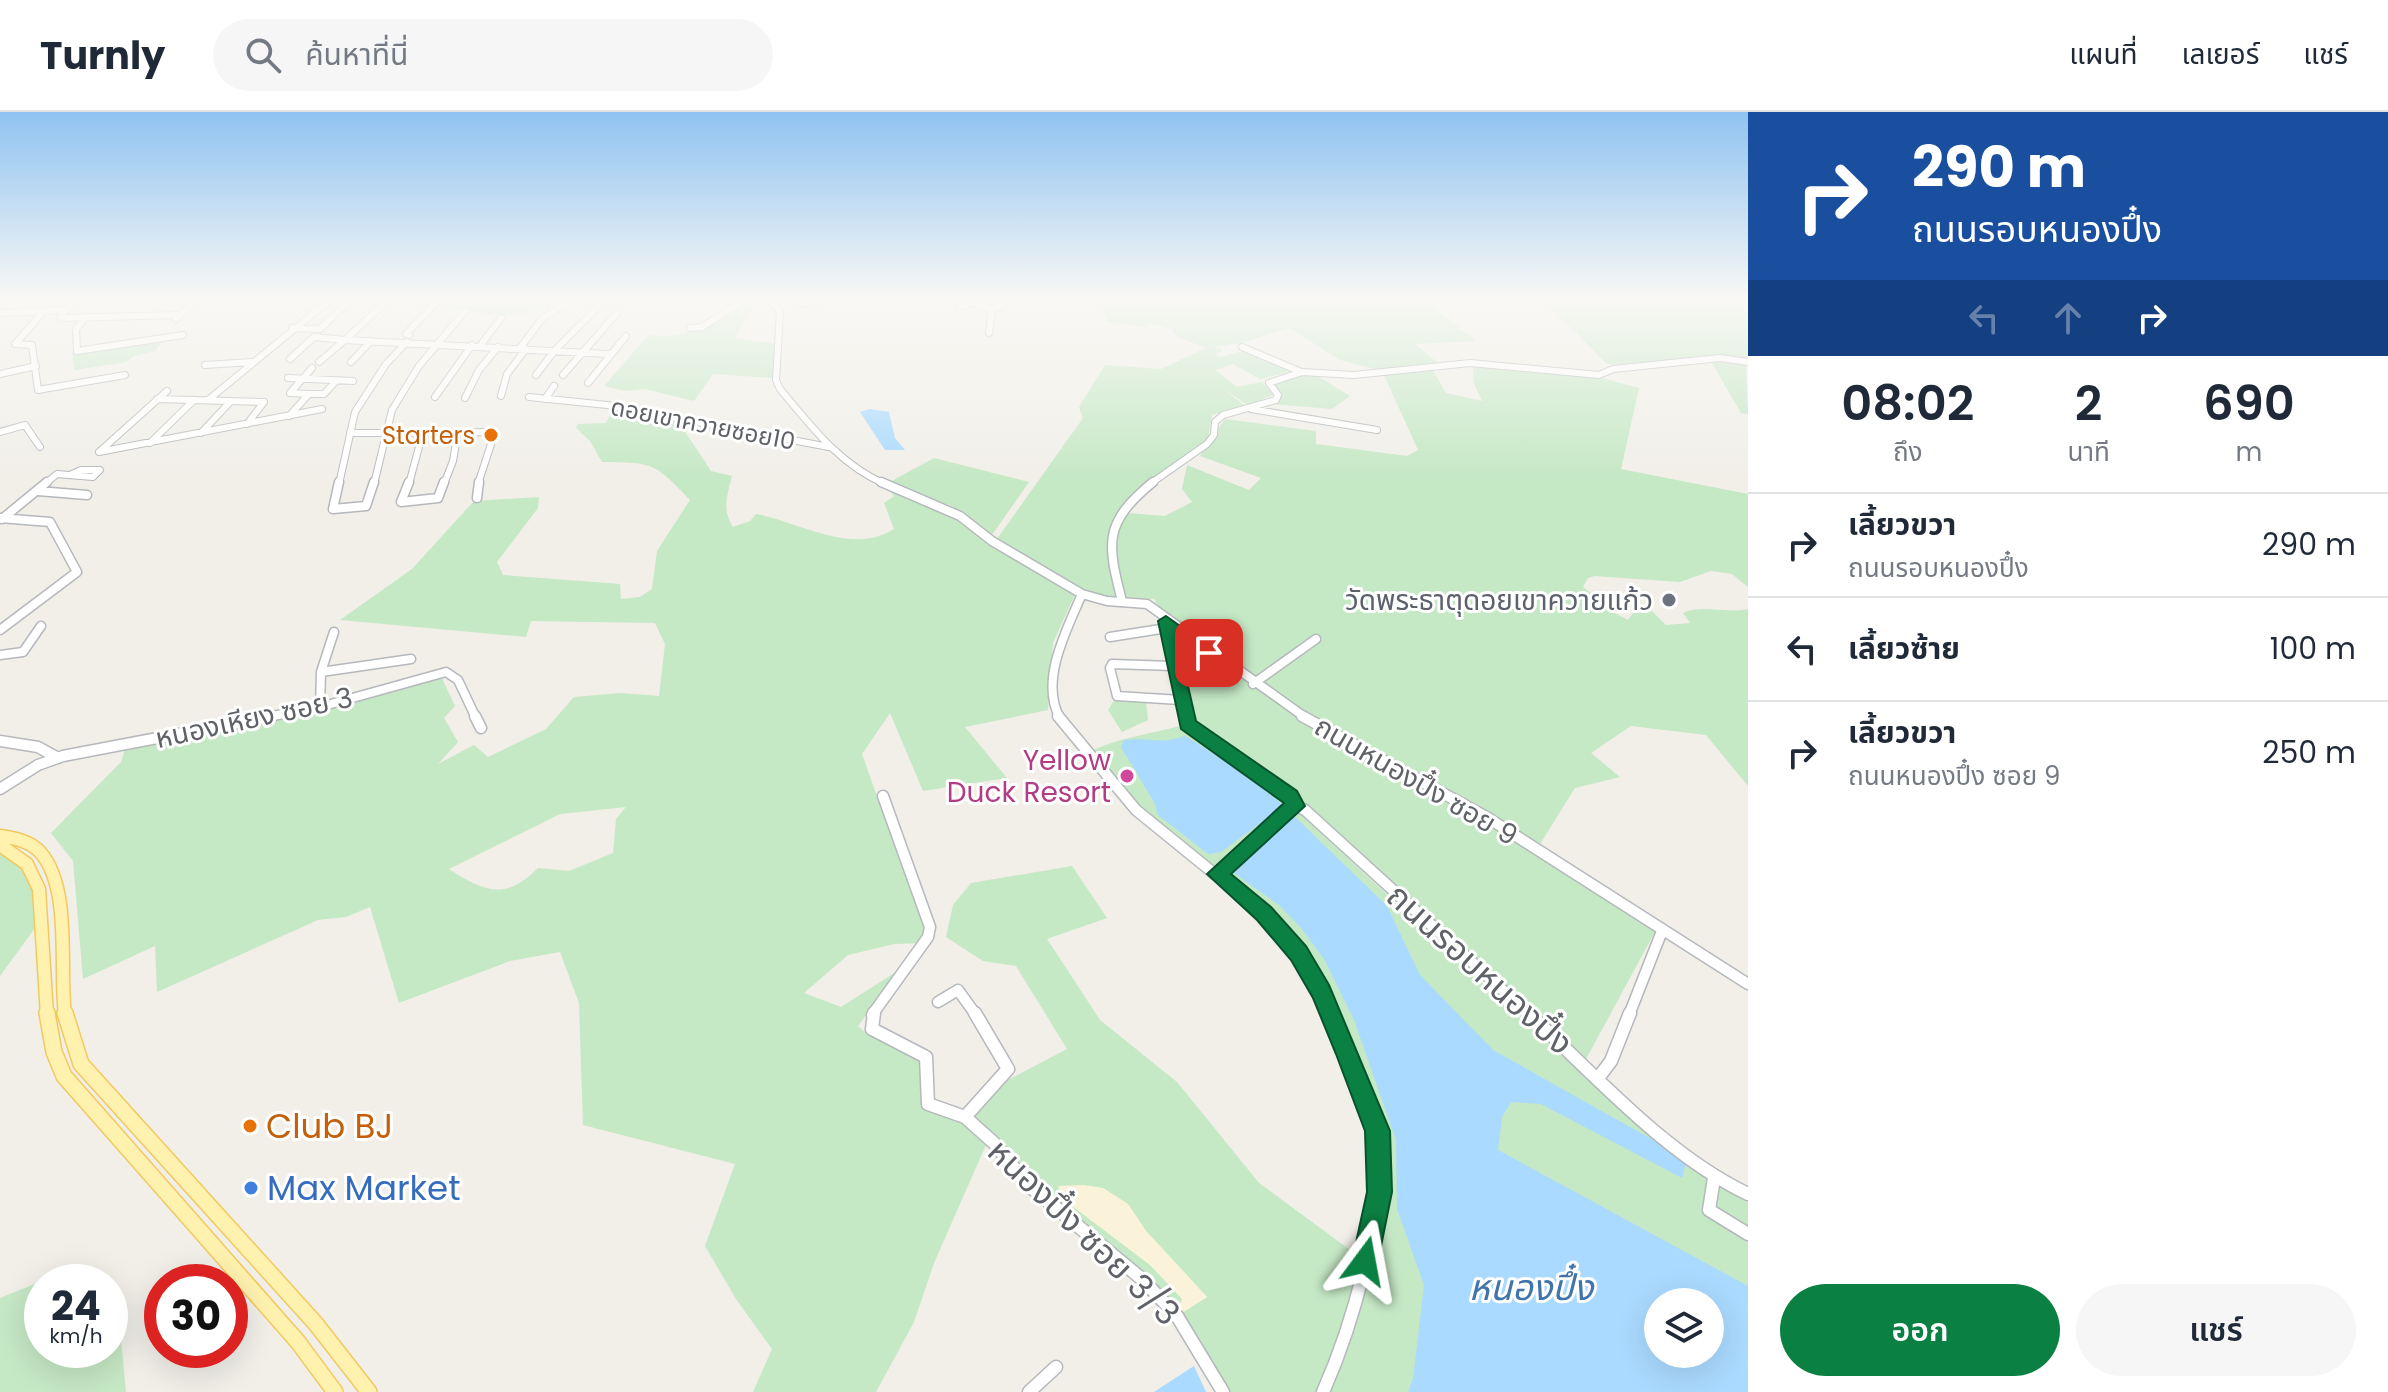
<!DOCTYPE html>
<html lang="th">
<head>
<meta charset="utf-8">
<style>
	:root { --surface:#fff; --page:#f6f6f7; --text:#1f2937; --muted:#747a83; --line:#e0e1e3; --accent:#0b8043 }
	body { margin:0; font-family:Poppins,"Noto Sans Thai",sans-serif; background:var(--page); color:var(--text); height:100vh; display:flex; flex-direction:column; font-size:30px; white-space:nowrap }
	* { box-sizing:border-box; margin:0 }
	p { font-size:26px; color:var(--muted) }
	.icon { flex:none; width:44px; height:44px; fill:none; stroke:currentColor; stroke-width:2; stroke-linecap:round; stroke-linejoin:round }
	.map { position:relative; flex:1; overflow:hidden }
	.drawer { display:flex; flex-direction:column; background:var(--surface); width:640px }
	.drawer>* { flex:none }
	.hud { background:#1a4fa0; color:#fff; overflow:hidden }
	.buttons { position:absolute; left:1644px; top:1176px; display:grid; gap:16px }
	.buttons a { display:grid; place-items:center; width:80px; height:80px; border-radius:50%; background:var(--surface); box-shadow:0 8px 32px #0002; font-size:40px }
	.speed { position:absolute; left:24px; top:1152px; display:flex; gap:16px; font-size:40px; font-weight:700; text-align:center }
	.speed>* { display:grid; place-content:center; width:104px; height:104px; border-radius:50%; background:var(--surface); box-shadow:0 8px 32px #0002; line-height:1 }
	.speed small { font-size:20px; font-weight:400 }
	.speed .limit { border:12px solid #d22; background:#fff; color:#111 }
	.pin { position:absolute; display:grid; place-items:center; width:68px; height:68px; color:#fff; margin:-34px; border-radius:16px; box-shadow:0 4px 12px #0006 }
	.me { position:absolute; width:88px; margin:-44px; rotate:13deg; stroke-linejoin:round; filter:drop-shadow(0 0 6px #0008) }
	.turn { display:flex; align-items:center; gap:28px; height:168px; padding:0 32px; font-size:36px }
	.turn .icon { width:104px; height:104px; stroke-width:2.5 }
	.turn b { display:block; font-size:56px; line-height:68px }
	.lanes { display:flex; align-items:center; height:76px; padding:0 32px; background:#0003; justify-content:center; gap:40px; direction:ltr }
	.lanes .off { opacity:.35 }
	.eta { display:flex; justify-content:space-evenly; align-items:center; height:136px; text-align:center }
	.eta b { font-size:48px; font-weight:600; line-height:56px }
	.primary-button { display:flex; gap:16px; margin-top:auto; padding:16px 32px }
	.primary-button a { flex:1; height:92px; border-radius:48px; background:var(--accent); color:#fff; font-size:32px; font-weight:600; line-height:92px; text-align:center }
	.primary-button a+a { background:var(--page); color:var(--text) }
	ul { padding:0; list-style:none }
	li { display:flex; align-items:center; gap:24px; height:104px; padding:0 32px; border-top:2px solid var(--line) }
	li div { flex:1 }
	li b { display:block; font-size:30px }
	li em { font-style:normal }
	header { display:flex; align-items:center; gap:48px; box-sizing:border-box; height:112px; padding:0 40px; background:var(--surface); border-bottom:2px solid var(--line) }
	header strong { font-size:38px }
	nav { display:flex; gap:44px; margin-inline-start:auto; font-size:28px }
	.search { width:560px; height:72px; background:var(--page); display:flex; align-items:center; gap:20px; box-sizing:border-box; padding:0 28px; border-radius:44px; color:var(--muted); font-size:30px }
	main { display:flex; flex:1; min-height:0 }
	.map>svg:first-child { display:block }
	.green { fill:#c5e8c5; fill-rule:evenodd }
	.sand { fill:#fbf3d9 }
	.water { fill:#aadaff; fill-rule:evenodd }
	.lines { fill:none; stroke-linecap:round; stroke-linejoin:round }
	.stream { stroke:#aadaff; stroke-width:2 }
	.minor-far3-casing { stroke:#b5b8bc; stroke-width:8 }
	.minor-far2-casing { stroke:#b5b8bc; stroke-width:11 }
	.minor-far1-casing { stroke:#b5b8bc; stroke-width:13 }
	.minor-casing { stroke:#b5b8bc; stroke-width:15 }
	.major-far1-casing { stroke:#f2c960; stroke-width:15 }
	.major-casing { stroke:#f2c960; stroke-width:18 }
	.minor-far3 { stroke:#fff; stroke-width:6 }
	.minor-far2 { stroke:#fff; stroke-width:8 }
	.minor-far1 { stroke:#fff; stroke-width:10 }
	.minor { stroke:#fff; stroke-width:12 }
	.major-far1 { stroke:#fff2af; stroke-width:12 }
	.major { stroke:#fff2af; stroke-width:15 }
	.route { fill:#0b8043; stroke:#07532c; stroke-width:2 }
	.food-dot { fill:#e8710a; stroke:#fff; stroke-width:3 }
	.worship-dot { fill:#6b7280; stroke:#fff; stroke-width:3 }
	.hotel-dot { fill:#d1479c; stroke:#fff; stroke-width:3 }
	.shop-dot { fill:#3f7fe0; stroke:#fff; stroke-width:3 }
	.labels { text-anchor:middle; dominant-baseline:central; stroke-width:6; stroke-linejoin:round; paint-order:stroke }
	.far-street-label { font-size:24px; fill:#5f6368; stroke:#fff }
	.far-food-label { font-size:24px; fill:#c56008; stroke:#fff; text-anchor:end }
	.worship-label { font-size:28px; fill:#5b616d; stroke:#fff; text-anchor:end }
	.street-label { font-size:28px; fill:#5f6368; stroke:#fff }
	.hotel-label { font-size:28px; fill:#b23c85; stroke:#fff; text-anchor:end }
	.near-street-label { font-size:34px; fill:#5f6368; stroke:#fff }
	.near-food-label { font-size:34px; fill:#c56008; stroke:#fff; text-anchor:start }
	.near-shop-label { font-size:34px; fill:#366cbe; stroke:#fff; text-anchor:start }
	.near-water-label { font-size:36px; font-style:italic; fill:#4174aa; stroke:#fff }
</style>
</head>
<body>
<header>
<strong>Turnly</strong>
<div class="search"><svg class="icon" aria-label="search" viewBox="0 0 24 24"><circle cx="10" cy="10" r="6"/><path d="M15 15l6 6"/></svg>ค้นหาที่นี่</div>
<nav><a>แผนที่</a><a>เลเยอร์</a><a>แชร์</a></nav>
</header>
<main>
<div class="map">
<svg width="1748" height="1280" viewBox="0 0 1748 1280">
	<rect width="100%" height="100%" fill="#f1efe8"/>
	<path class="green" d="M395 187 541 188 556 187 528 201 499 204Z
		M1087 187H1423L1476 229 1415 232 1439 252 1381 259 1340 248 1289 216 1241 231 1212 235 1220 236 1222 239 1215 242 1220 245 1246 238 1291 259 1260 267 1233 252 1215 258 1237 275 1262 270 1273 283 1248 293 1225 278 1245 294 1212 303 1208 327C1176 351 1106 391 1107 435 1107 452 1115 468 1115 485 1073 481 1033 448 997 427L1083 306 1079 295 1105 253 1161 257 1206 236 1178 225 1171 217 1149 211 1147 215 1107 210 1101 192Z
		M1537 187H1748V249C1700 240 1655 254 1607 252L1552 197Z
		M754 192 735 226 775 232 773 266 713 262 694 289 645 277 626 279 604 274 648 223C706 231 705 196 754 192Z
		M164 227 156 239 134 244 127 250 74 258 72 241Z
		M1710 248 1746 250 1748 302 1741 301Z
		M1473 255 1606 267 1639 276 1621 357 1748 382V475L1732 462 1711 459 1680 470 1595 464 1588 466 1583 475 1591 481 1586 486 1628 508 1633 501V491L1646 493 1666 513 1690 511 1683 501C1702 492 1726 502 1748 497V674L1706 623 1631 614 1591 641 1620 665 1575 676 1540 732 1319 609 1166 506 1154 487 1127 485C1118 457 1105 427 1127 401L1165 404 1192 390 1182 377 1187 353 1249 378 1261 366 1200 344 1225 307 1316 319V332L1407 344 1418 338 1384 263 1433 258 1446 281 1482 289 1474 272Z
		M1298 263H1316L1350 284 1332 297 1271 292 1279 289 1272 272Z
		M614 295 680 312 711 359 732 364C727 383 722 399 733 415L750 409 756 402C800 410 852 444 894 417L884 391 894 384 889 377 947 401 990 433 1075 482 1053 531 1048 598 965 615 1007 666 923 679 890 601 862 642 929 831 894 832 848 843 804 881 841 895 899 858 858 914 868 923 884 924 926 945 929 992 965 1005 989 1026 934 1151 914 1210 876 1280H753L772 1237 736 1187 705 1134 735 1052 583 1013 579 891 560 840 510 849 399 891 370 795 346 805 318 808 157 880 155 834 83 867 73 749 51 721 121 650 126 634 327 593 440 562 455 594 444 606 458 630 438 652 474 633 488 645 546 617 574 585 620 581 659 584 665 532 655 511 531 509 526 525 340 508 412 457 474 389 539 385 538 396 497 450 503 463 620 472 621 487 640 485 652 477 657 439 690 388C654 350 654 351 602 350L590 329 576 316 578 312 606 311ZM626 695 616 707 613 741 569 759 538 756C505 789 485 780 449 757L560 702Z
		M934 346 1029 370 992 423 952 394 888 371Z
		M1166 509 1286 595 1488 706 1657 816 1579 960 1588 969 1605 965 1680 1036 1748 1080V1280H1220L1177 1204 1207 1185 1146 1119 1128 1092 1103 1076 1058 1074 1067 1090 1150 1153 1182 1187 1179 1196 1038 1074 968 1003 1002 971 1067 937 1016 854 983 849 946 825 953 793 971 771 1072 754 1107 806 1047 827 1100 908 1177 970 1259 1071 1365 1149 1374 1126 1375 998 1317 864 1291 827 1156 712 1091 639C1121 625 1151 622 1183 613L1197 626 1188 612ZM1268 672 1324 712 1535 919H1534ZM1658 1190H1710V1242H1658Z
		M1115 587 1146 590 1148 608 1122 620 1108 598Z
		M0 741 17 752 33 773 35 816 0 864Z
		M69 1158 85 1170H42V1238H110V1188L118 1195 126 1280H0V1186Z"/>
	<path class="sand" d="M1084 1073 1103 1076 1128 1092 1146 1119 1207 1185 1177 1204 1182 1186 1150 1153 1067 1090 1058 1074Z"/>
	<path class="water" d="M870 297 889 300 895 326 905 338H885L860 300Z
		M1185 624 1254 667 1284 694 1221 740 1208 742 1158 703 1154 690 1121 635 1124 628C1150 625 1159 633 1185 624Z
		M1293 703 1387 794 1420 863 1493 938 1687 1047 1682 1066 1541 992 1511 990 1502 1005 1498 1038 1748 1174V1280H1408L1413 1267 1424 1173 1397 1097 1396 1028 1354 908 1324 847 1301 816 1279 793 1231 759ZM1658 1190H1710V1242H1658Z
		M1194 1254 1206 1280H1154Z"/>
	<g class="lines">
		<path class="stream" d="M546 194 557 187"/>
		<g class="minor-far3-casing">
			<path id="minor-far3" d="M389 187 345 228 608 242
				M410 187 437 190
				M768 187 780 200 776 268 780 277C811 314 840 353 885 372
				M979 187 976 192 992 197
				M800 192 836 187
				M960 195 976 190
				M992 197 1004 193
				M65 198 61 206 180 203
				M65 198 74 189 85 187
				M44 199 15 232 32 233 38 278 125 263
				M0 201 65 198
				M86 205 76 217 77 239 183 223
				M176 207 196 187
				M292 216 320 217 349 189 329 188
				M690 216 702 215 746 187
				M989 221 992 197
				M409 223 406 222 437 190
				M480 234 501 206
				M1242 235 1299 259
				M520 236 542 207 572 187
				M290 247 314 225 345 228
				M319 250 345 228
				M351 250 371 229
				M205 253 252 250
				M0 262 36 254
				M536 263 555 238 606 187
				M563 263 617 201
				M288 266 353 269
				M588 271 626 224
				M167 279 99 340 322 297
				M309 282H324L336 269
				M501 284 507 262 526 237
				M435 285 472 233
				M529 285 607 293 829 335
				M465 286 479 258 498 235
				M157 287 264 290
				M545 287 554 274
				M208 288 331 187
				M1251 297 1377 318
				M289 304 309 282 290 281 312 256
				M247 312 264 290
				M0 320 25 313 40 335
				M201 321 231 289
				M350 321 495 320 478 372
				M150 331 194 288
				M45 372 57 362 93 365 100 358H81L70 363
				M339 372 355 300 386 252 407 230
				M374 372 392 298 419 254 465 199
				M409 372 423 320
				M444 372 453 349 458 319
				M1150 372 1207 332 1214 323 1215 310 1223 303 1276 288 1278 283 1269 271 1302 260 1354 263 1470 251 1599 263 1613 257 1720 246 1748 250"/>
		</g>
		<g class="minor-far2-casing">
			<path id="minor-far2" d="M339 370 333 397 366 394 374 370
				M409 370 401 390 438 386 444 370
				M881 370 960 404 992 429 1082 482 1107 489 1147 492 1306 606
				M38 379 87 383
				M477 386 479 370
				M0 406 50 410 77 460 0 518
				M2 407 47 370
				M1122 489C1107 431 1103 411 1153 370
				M1166 509 1187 606
				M1110 525 1167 516
				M0 543 23 540 41 514
				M1173 554 1112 552 1110 556 1117 584 1180 588
				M321 560 411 547
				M1253 572 1316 527
				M320 595 321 560 334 520
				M262 606 320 595 446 560 458 568 476 606
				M1060 606C1039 569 1067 517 1082 482"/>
		</g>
		<g class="minor-far1-casing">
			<path id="minor-far1" d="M475 604 481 616
				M1058 604 1136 698 1264 802 1298 841 1331 903
				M1186 604 1190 615 1291 684 1296 694
				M1302 604 1488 706 1748 872
				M0 629 38 635 58 646
				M0 677 38 653 63 644 273 604
				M1217 762 1286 698 1296 694 1305 698 1530 903
				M938 890 958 878 976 903
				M872 903 928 825 930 815 883 684
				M1629 903 1662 819"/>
		</g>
		<g class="minor-casing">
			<path id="minor" d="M874 901 872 917 926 945 928 992 965 1005 994 1031 1027 1072 1142 1167 1177 1204 1223 1280
				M1528 901C1595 963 1666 1043 1748 1082
				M1599 965 1611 949 1630 901
				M965 1005 1008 957 975 901
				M1714 1066 1709 1098 1748 1122
				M1029 1280 1056 1255
				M1323 1280C1352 1215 1389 1090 1377 1020 1371 983 1345 936 1330 901"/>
		</g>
		<g class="major-far1-casing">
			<path id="major-far1" d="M0 724C14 726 30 729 40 740 72 775 59 858 65 903
				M0 733 27 752 39 777 47 903"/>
		</g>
		<g class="major-casing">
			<path id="major" d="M47 901 54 940 64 964 298 1230 335 1280
				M65 901 81 952 316 1212 369 1280"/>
		</g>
		<use href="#minor-far3" class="minor-far3"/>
		<use href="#minor-far2" class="minor-far2"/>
		<use href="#minor-far1" class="minor-far1"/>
		<use href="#minor" class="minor"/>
		<use href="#major-far1" class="major-far1"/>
		<use href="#major" class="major"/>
	</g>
	<linearGradient id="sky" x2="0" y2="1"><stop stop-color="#8fc3f1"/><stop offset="0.51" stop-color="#f9f8f5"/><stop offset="1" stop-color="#f9f8f5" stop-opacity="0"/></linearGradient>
	<rect width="1748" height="366" fill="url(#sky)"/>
	<path class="route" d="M1166 504 1218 541 1215 545H1204L1177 526 1196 609 1297 679 1305 694 1231 762 1271 795 1306 834 1329 873 1390 1019 1392 1080 1378 1149 1375 1158 1365 1162 1356 1158 1352 1149 1367 1080 1365 1019 1336 942 1313 886 1291 848 1257 808 1207 762 1284 691 1181 617 1158 509Z"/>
	<g class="food-dot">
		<circle cx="491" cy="323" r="8"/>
		<circle cx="250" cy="1014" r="8"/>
	</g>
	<circle class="worship-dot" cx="1669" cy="488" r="8"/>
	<circle class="hotel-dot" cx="1127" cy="664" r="8"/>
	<circle class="shop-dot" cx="251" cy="1076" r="8"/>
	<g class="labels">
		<g class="far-street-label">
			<text transform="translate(703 312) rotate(11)">ดอยเขาควายซอย10</text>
		</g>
		<g class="far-food-label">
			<text x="475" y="323">Starters</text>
		</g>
		<g class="worship-label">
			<text x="1653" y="488">วัดพระธาตุดอยเขาควายแก้ว</text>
		</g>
		<g class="street-label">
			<text transform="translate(254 606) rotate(-12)">หนองเหียง ซอย 3</text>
			<text transform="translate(1416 669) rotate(30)">ถนนหนองปึ๋ง ซอย 9</text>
		</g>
		<g class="hotel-label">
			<text x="1111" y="648">Yellow<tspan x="1111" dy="32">Duck Resort</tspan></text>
		</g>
		<g class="near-street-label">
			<text transform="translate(1480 857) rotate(42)">ถนนรอบหนองปึ๋ง</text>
			<text transform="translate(1084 1120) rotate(44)">หนองปึ๋ง ซอย 3/3</text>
		</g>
		<g class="near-food-label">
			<text x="266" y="1014">Club BJ</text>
		</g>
		<g class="near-shop-label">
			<text x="267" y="1076">Max Market</text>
		</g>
		<g class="near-water-label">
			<text x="1531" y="1175">หนองปึ๋ง</text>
		</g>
	</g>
</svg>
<div class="buttons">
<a><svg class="icon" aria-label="layers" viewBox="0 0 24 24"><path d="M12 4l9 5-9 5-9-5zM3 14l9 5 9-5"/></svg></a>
</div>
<div class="speed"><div>24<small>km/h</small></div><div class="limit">30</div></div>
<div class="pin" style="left:1209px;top:541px;background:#d93025"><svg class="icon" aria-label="arrive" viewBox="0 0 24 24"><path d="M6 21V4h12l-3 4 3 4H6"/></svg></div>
<svg class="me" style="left:1365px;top:1149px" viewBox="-20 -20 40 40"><path d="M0-17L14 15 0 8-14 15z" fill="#0b8043" stroke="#fff" stroke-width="4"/></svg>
</div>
<section class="drawer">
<div class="hud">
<div class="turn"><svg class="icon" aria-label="right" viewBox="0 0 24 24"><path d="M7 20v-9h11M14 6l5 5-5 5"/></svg><div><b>290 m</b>ถนนรอบหนองปึ๋ง</div></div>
<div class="lanes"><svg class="icon off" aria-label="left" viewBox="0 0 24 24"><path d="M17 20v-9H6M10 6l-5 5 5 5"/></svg><svg class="icon off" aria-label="ahead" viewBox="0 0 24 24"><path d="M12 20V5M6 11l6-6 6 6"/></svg><svg class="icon" aria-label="right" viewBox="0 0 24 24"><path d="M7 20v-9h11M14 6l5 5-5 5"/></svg></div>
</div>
<div class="eta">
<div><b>08:02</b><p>ถึง</p></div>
<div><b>2</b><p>นาที</p></div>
<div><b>690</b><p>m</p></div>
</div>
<ul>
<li><svg class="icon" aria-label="right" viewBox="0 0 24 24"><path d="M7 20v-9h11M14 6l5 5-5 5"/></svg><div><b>เลี้ยวขวา</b><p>ถนนรอบหนองปึ๋ง</p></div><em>290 m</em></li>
<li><svg class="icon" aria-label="left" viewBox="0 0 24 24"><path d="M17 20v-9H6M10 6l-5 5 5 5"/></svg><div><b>เลี้ยวซ้าย</b></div><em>100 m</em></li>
<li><svg class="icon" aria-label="right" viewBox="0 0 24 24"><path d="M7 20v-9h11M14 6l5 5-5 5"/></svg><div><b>เลี้ยวขวา</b><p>ถนนหนองปึ๋ง ซอย 9</p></div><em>250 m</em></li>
</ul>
<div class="primary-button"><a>ออก</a><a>แชร์</a></div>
</section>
</main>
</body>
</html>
